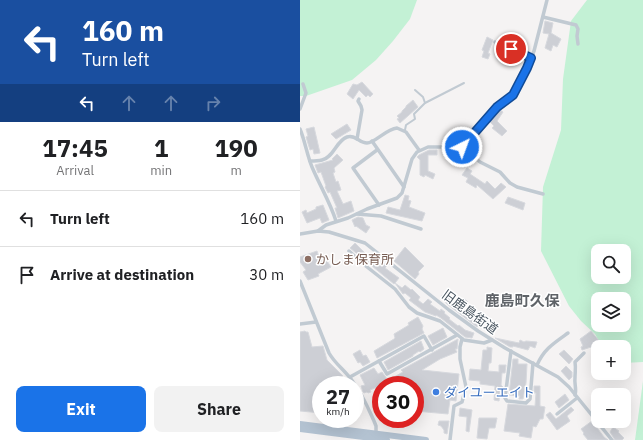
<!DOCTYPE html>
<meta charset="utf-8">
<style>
:root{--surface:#fff;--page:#f2f2f2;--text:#202124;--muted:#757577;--line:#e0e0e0;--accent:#1a73e8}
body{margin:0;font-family:"IBM Plex Sans","Noto Sans JP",sans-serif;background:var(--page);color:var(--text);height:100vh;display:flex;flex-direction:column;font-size:15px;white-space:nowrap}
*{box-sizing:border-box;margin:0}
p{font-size:13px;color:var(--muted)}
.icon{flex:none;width:22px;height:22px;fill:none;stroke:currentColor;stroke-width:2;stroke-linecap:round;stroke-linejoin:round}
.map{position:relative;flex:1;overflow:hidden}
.sheet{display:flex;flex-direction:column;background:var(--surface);width:300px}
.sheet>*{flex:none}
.top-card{background:#1a4fa0;color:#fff;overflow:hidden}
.controls{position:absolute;left:291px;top:244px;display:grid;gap:8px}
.controls a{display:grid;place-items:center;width:40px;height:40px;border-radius:8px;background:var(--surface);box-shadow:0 4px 16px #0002;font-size:20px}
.speed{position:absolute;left:12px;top:376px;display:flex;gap:8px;font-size:20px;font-weight:700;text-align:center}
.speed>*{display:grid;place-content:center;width:52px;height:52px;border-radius:50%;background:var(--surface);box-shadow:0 4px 16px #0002;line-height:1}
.speed small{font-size:10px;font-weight:400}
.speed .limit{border:6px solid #d22;background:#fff;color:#111}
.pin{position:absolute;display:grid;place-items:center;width:34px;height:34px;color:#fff;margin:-17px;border:2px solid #fff;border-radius:50%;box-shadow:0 1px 4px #0007}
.me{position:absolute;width:44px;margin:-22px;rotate:42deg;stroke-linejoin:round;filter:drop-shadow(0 0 3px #0008)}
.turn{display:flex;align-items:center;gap:14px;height:84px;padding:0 16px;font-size:18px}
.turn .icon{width:52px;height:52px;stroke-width:2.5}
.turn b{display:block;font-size:28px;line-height:34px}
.lanes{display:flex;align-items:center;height:38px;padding:0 16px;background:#0003;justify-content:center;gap:20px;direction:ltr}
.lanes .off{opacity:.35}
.eta{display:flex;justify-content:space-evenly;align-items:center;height:68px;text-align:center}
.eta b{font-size:24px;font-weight:800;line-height:28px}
.action{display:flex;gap:8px;margin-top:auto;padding:8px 16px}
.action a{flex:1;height:46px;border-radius:8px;background:var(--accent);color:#fff;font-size:16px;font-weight:800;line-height:46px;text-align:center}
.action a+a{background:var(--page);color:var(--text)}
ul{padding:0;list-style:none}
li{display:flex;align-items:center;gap:12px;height:56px;padding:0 16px;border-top:1px solid var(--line)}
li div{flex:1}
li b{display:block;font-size:15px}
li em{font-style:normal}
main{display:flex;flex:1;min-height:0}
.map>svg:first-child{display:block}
.green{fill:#c3f1d5;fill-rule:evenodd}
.building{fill:#cdcfd5;stroke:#d7d9de}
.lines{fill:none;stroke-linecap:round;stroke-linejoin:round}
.lane{stroke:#c1cad2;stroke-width:2}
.street{stroke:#c1cad2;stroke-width:3.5}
.primary{stroke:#b3c2d1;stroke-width:6}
.route-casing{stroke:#114b97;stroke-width:10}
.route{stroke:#1a73e8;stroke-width:7}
.education-dot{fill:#8d6e63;stroke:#fff;stroke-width:1.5}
.shop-dot{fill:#3f7fe0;stroke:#fff;stroke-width:1.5}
.labels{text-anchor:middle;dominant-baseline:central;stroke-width:3;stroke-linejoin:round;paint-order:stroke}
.education-label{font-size:13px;fill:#785e54;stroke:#fff;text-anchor:start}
.street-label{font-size:13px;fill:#4a5661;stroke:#fff}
.shop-label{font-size:13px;fill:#366cbe;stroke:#fff;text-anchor:start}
.quarter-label{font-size:15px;font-weight:bold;fill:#5f6368;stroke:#fff}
</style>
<main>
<section class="sheet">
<div class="top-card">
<div class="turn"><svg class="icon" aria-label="left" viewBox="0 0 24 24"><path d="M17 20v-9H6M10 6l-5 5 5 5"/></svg><div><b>160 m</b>Turn left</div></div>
<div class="lanes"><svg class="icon" aria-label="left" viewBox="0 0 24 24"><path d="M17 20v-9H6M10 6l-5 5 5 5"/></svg><svg class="icon off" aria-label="ahead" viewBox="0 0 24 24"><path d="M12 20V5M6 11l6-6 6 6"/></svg><svg class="icon off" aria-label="ahead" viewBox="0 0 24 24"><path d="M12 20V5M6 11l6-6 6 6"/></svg><svg class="icon off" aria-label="right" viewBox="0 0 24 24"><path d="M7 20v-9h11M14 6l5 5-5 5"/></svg></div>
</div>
<div class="eta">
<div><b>17:45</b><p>Arrival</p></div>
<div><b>1</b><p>min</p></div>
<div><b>190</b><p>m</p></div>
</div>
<ul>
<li><svg class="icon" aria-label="left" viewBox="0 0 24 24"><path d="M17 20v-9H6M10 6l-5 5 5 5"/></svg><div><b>Turn left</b></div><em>160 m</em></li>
<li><svg class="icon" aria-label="arrive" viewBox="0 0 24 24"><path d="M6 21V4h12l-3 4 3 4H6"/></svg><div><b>Arrive at destination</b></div><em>30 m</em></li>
</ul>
<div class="action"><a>Exit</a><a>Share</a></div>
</section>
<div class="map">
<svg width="343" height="440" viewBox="0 0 343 440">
<rect width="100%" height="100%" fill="#f5f3f3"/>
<!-- green -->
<g class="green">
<path d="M0,0h117l-7,19 -17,22 -17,19 -24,20 -46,16h-6z"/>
<path d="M287,0h56v362l-19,1v-16h-22l-7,-13 -14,-13 -12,-15 -28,-55 2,-64 18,-57 2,-51 8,-58zM298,251h26v26h-26zM298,299h26v26h-26z"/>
<path d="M343,381v59h-8z"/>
</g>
<!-- building -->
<g class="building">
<path d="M245,21l8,2 -2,10 10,6 -4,8 -4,-2 -2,6 -6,-3 4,-14 -6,-1z"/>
<path d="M187,37l6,3 -5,13 2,1 -2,5 -6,-2 2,-6 -2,-1z"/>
<path d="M62,82l11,12 -3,3 -2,-2 -2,2 -7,-7 -6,9 -6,-5 6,-10 4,1z"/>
<path d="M113,100l5,7 -18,16 -3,-4 2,-1 -2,-2 5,-4v-1l4,-4v-1z"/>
<path d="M199,109l4,3 -6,9 10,10 -5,5 -10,-8 2,-2 -5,-5z"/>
<path d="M47,124l4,6 -15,9 -5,-5z"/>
<path d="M14,127l6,26 -6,1 -1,-5 -3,1 -4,-13 2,-1 -2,-7z"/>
<path d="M129,150h8v5h-9v16l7,3 -2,5 -8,-4 -1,2 -4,-2v-15l-3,-3 2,-2z"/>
<path d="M158,150l1,6 -14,2v-7z"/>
<path d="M37,154l6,6 -9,8 1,4 -2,1 3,9 2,-1 3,9 -4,1 6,13 8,-3 3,10 -16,7 -3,-10h2l-7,-16 -2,1 -3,-6 1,-1 -5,-14 -3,1 -3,-8 18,-5 -1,-1z"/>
<path d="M167,168l5,3 -2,3 15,10 2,-3 8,8 6,-6 5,4 -13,12 -16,-14 -1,3 -10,-6 2,-4 -6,-3z"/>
<path d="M105,195l4,1 -1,4 3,1 -2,6 16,6 -3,8 -36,-8 2,-6 12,3z"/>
<path d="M208,197l17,6 -2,7 -18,-7z"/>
<path d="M23,205l6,15 -7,3 -2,-5 -13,5 -5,-11 4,-2 1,3 9,-4v-2z"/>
<path d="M58,217l5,1 3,7 4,2 -4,6 -10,-7 -1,1 -3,-7z"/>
<path d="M55,243l13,13 3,-2 2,3 -1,1 6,9 4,-5 5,4 -2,2 14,10 -4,5 7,5 3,-3 6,5 1,-1 8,8 -2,3 5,4 5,-5 4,3 -2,2 10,7 1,-2 4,3 -1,1 6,5 -1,1 9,7 1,-1 6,5 9,3 -2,5 -7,-1 -24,-19 -5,-3v1l-11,-4 -16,-12 2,-2 -6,-5 -2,1 -8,-11 -1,1 -44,-36z"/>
<path d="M105,247l19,19 -6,6 1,2 -4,5 -21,-18z"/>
<path d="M17,251l3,10 5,-3 6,9 -13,7 1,2 -11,4 -5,-8 3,-2 -6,-8v-5z"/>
<path d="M147,292l9,13 8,-7 4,4 -7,5 7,7 3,-2 3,3 -3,3 7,8 -1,1 -30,-23 -6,-8z"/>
<path d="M118,317l5,9 -1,3 2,4 -47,25 -3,-7 20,-12 1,-1 -1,-4 15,-9 -1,-2z"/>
<path d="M143,328l4,9 -14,8 -5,-9z"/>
<path d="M5,331l1,1h2l4,15 11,-1 4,14 16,16 -9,9h-13v28l-21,-2v-79z"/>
<path d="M291,331l9,11 -3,2 1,1 -6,4 -1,-2 -9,3 -1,-3 2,-1 -3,-7z"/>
<path d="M195,338l24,5 1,-3 4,2 2,-1 11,1 -2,6 -5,-2 -2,4 -15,-4v1h-3z"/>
<path d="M158,339l-1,10h-2l2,3 -17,7 -18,11 37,4 -3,27 -6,-1 -2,14 -33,-3v-26h-34v3l-3,1 -1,-2 -7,3 1,2 -3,1 -1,-1 -3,1 -1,-1 -2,-6 4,-1 -5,-10 14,-7 4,6 4,-2 5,7 7,-2 9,-5 -2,-2z"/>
<path d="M121,341l3,8 -4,3 -1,-1 -6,4v1l-25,14 -4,-8z"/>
<path d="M187,347l5,1 -1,15h-2l-1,8 11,1v-7h7l-1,8h-3l-1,12 2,2v4h-3l-1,10 -5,-1 1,-14 -15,-2v-3l-11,-1 1,-11 11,1 2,-20h4z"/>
<path d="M60,350l3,6 3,-1 4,7 -7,4 -3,-4 -2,1 -5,-9z"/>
<path d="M264,350l9,9 -4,5 -10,-10z"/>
<path d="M213,359h5v5h9l-1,19 -3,16h-4l1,-3 -11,-1z"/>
<path d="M266,366l6,6v5l-3,3 -8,-9z"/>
<path d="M234,386h6v20l5,1 -2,12h-3l-4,8 -3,-1 -2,12 -12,-2 1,-3 -16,-2 4,-27 27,2 1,-13h-2z"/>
<path d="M265,394l4,6 -10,8 -4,-6z"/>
<path d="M271,407l3,3 -7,6 3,5 -13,9 -11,-15 4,-3 6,7z"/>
<path d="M160,408l12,2 -3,22 -3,-1 1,-14 -8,-1z"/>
<path d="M179,418h18l-2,10h-6l-2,11 -10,-1z"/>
<path d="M139,421h10l-2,13 -3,-1v-3l-3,-4 -3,-1z"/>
<path d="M292,421l12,16 4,3h-20l-5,-6 1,-1 -3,-4z"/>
<path d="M313,427l6,4 -1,1 6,6 -2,2h-7l-5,-8z"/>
</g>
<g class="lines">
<!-- lane -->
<g class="lane">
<path d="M115,90l8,7 2,6"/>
<path d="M105,130l1,-5 9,-6 -1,-5 11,-11 39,-20"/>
</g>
<!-- street -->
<g class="street">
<path d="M243,17l33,8 2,4 -1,7 1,8"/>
<path d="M195,42l36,16"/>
<path d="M0,109l6,-16 -3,-9"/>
<path d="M0,129c5,12 7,26 12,38 8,19 18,35 24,54"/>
<path d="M57,139l5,-29 -1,-4 -3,-5 1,-2"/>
<path d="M72,141l32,46"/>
<path d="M162,147l35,-40 16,-12 14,-27 7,-17 13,-51"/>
<path d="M77,150l-24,18 26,37"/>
<path d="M10,161c4,0 8,0 12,-1 12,-3 14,-19 25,-23 8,-3 12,6 20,6 8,0 19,-14 30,-15l9,4 13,18"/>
<path d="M57,214l24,2 40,13"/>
<path d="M18,231l8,-6 22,-7 19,-9 30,-11 5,-5 10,-34 5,-7 11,-5h34l18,15 20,10 10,11 7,4 26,7"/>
<path d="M0,234l18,-3 11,1 36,11 84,67 29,21 27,17 53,29 11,10 43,53"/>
<path d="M49,251l13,12 33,26 14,18 8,6 23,8 24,19 20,3 8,-3"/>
<path d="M0,281l29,72c6,11 17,18 24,29 9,11 15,26 21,39l2,5v8"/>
<path d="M0,324l16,-2"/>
<path d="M211,351l-6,47 2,3 19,2 4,-4 3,-36"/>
<path d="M79,361l8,13 70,-39"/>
<path d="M237,365c7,-16 17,-22 31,-32"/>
<path d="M50,377l74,-41 8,14"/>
<path d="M275,395c2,-6 -1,-11 0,-17 0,-6 1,-10 0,-16l9,-9"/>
<path d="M257,414l20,-16"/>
<path d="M150,440l4,-34 8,-4 4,-15 -6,-28v-12l2,-8"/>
</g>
<!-- primary -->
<g class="primary">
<path d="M0,424l126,16"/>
<path d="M0,429l87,11"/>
</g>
</g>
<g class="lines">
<!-- route casing -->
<g class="route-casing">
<path id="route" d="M162,147l35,-40 16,-12 14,-27 4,-10 -20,-9"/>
</g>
<!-- route -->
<use href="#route" class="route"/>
</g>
<!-- markers -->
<circle class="education-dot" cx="8" cy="259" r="4"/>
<circle class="shop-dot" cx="136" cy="392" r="4"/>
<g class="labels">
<!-- education labels -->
<g class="education-label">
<text x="16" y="259">かしま保育所</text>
</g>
<!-- street labels -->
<g class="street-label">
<text transform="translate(170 312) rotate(36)">旧鹿島街道</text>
</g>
<!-- shop labels -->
<g class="shop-label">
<text x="144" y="392">ダイユーエイト</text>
</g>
<!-- quarter labels -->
<g class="quarter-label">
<text x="222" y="300">鹿島町久保</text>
</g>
</g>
</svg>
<div class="controls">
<a><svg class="icon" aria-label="search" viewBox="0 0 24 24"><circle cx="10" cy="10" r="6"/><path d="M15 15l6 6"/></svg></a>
<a><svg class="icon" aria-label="layers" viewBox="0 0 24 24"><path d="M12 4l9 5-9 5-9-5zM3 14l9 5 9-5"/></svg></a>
<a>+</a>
<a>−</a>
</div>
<div class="speed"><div>27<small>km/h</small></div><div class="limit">30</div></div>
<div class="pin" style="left:211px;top:49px;background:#d93025"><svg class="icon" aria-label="arrive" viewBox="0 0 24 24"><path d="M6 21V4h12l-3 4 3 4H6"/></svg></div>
<svg class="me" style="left:162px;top:147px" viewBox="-20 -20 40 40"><circle r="17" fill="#1a73e8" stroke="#fff" stroke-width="3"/><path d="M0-11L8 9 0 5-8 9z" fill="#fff"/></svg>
</div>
</main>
